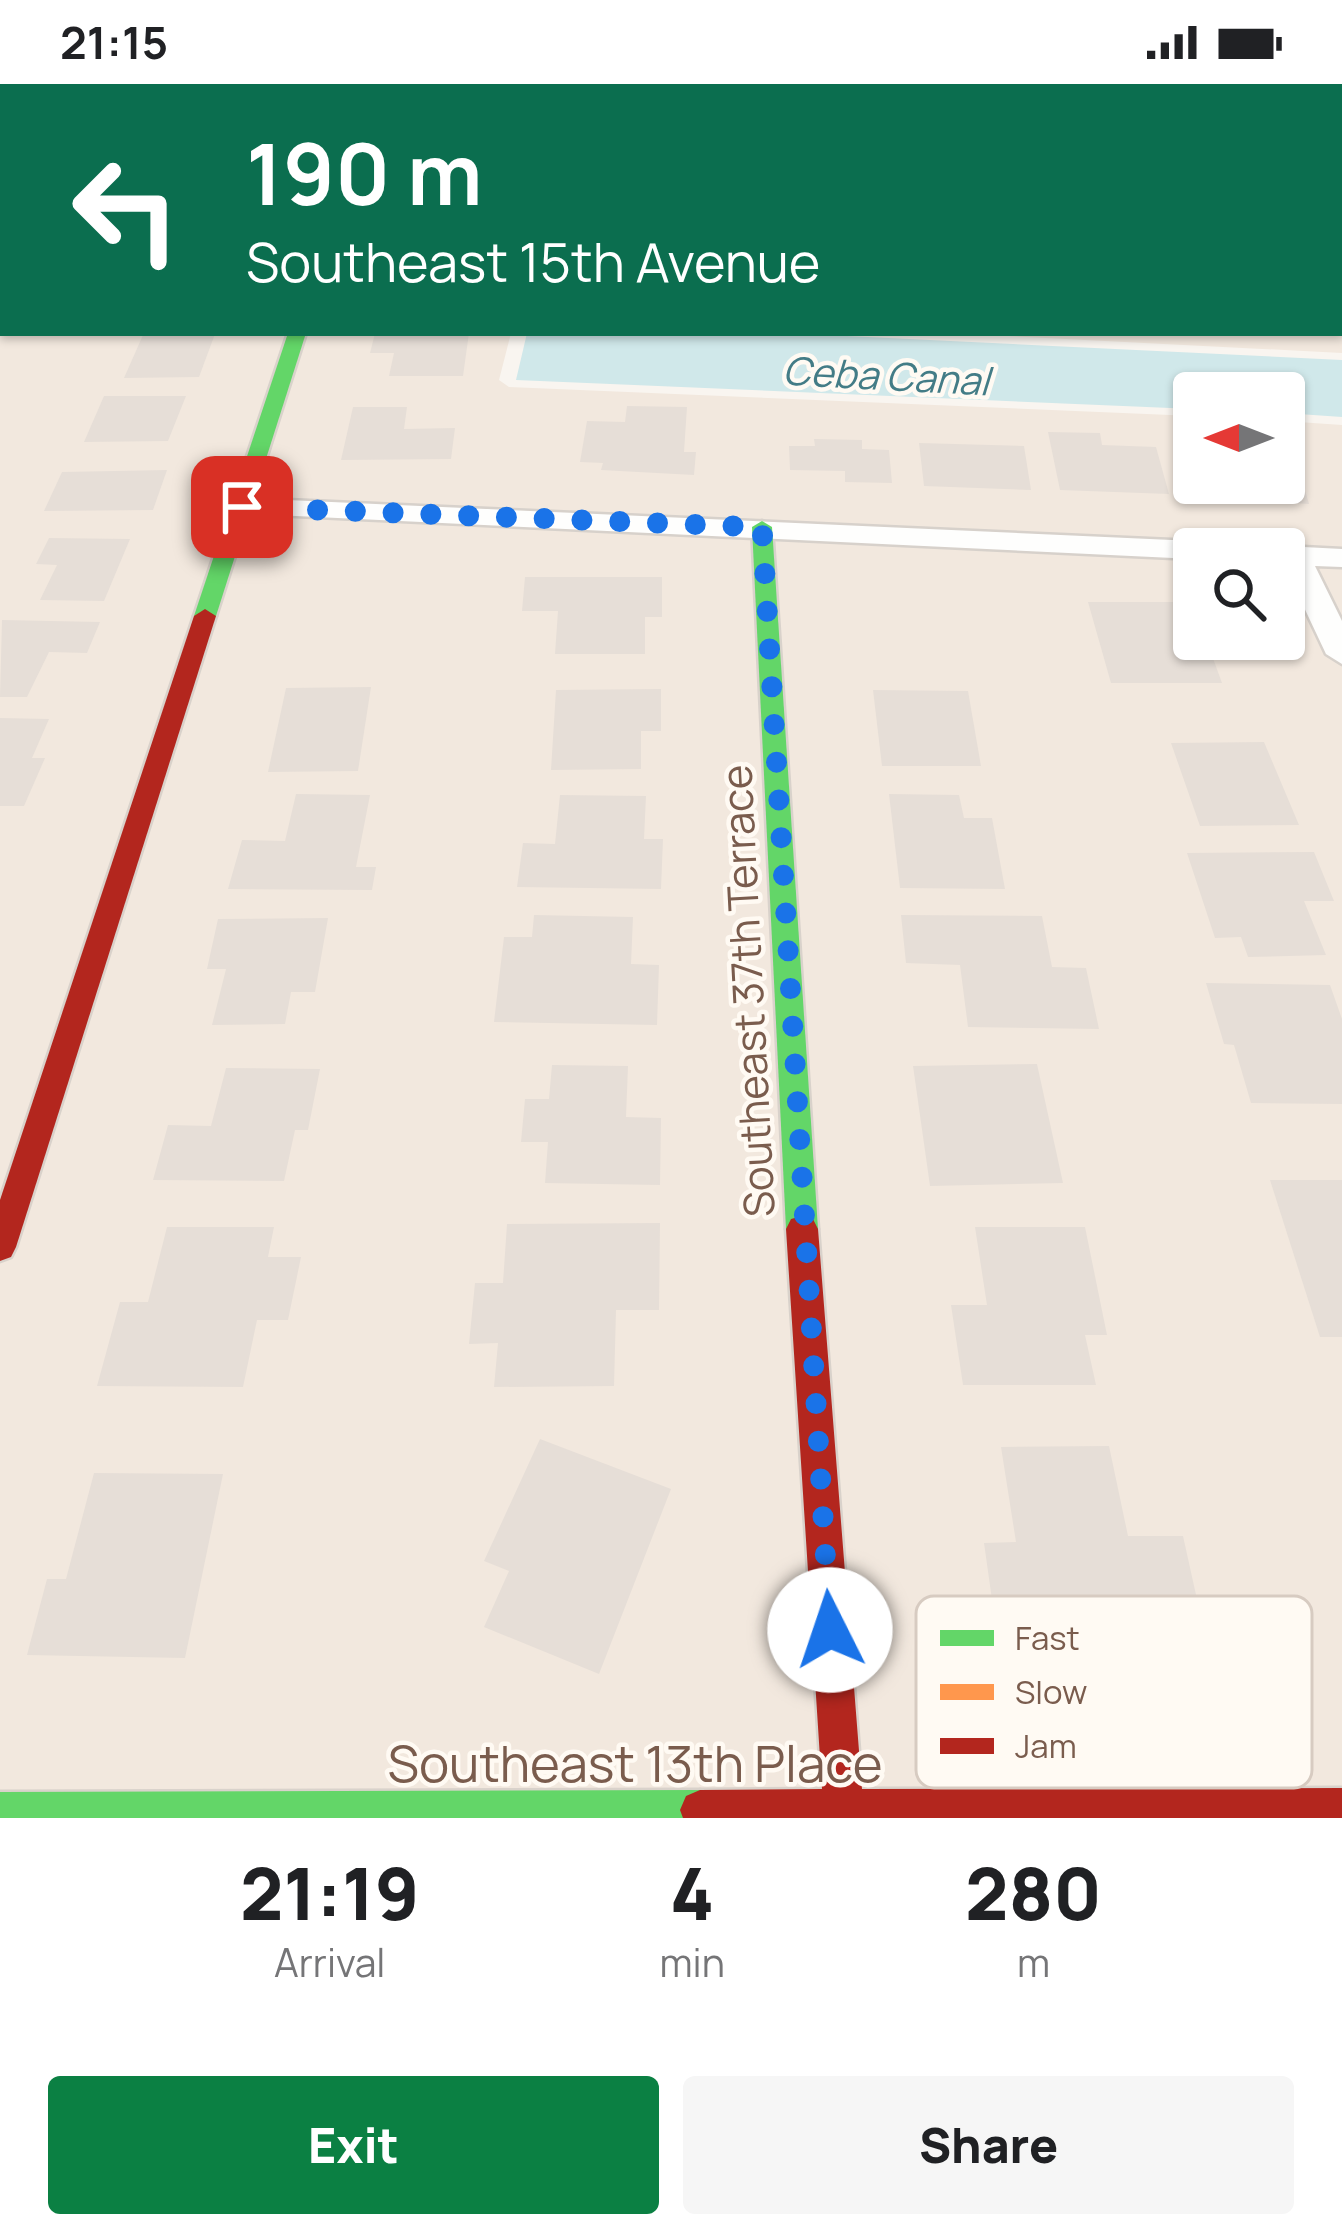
<!DOCTYPE html>
<style>
:root{--surface:#fff;--page:#f6f6f6;--text:#202124;--muted:#757577;--accent:#0b8043}
body{margin:0;font-family:Manrope,sans-serif;background:var(--page);color:var(--text);height:100vh;display:flex;flex-direction:column;font-size:45px;white-space:nowrap}
*{box-sizing:border-box;margin:0}
p{font-size:39px;color:var(--muted)}
.icon{flex:none;width:66px;height:66px;fill:none;stroke:currentColor;stroke-width:2;stroke-linecap:round;stroke-linejoin:round}
.map{position:relative;height:1734px;overflow:hidden}
.panel{display:flex;flex-direction:column;background:var(--surface);flex:1}
.panel>*{flex:none}
.hud{position:absolute;left:0px;top:0px;width:1344px;height:252px;box-shadow:0 3px 9px #0004;background:#0b6e4f;color:#fff;overflow:hidden}
.needle{width:78px;rotate:270deg}
.buttons{position:absolute;left:1173px;top:288px;display:grid;gap:24px}
.buttons a{display:grid;place-items:center;width:132px;height:132px;border-radius:12px;background:var(--surface);box-shadow:0 3px 9px #0004;font-size:60px}
.pin{position:absolute;display:grid;place-items:center;width:102px;height:102px;color:#fff;margin:-51px;border-radius:24px;box-shadow:0 6px 18px #0006}
.me{position:absolute;width:132px;margin:-66px;rotate:356deg;stroke-linejoin:round;filter:drop-shadow(0 0 9px #0008)}
.turn{display:flex;align-items:center;gap:42px;height:252px;padding:0 48px;font-size:54px}
.turn .icon{width:156px;height:156px;stroke-width:2.5}
.turn b{display:block;font-size:84px;line-height:102px}
.eta{display:flex;justify-content:space-evenly;align-items:center;height:204px;text-align:center}
.eta b{font-size:72px;font-weight:800;line-height:84px}
.primary-button{display:flex;gap:24px;margin-top:auto;padding:24px 48px}
.primary-button a{flex:1;height:138px;border-radius:12px;background:var(--accent);color:#fff;font-size:48px;font-weight:800;line-height:138px;text-align:center}
.primary-button a+a{background:var(--page);color:var(--text)}
.status{display:flex;justify-content:space-between;align-items:center;height:84px;padding:0 60px;background:var(--surface);direction:ltr}
.status svg{height:33px;fill:currentColor}
.map>svg:first-child{display:block}
.residential{fill:#f2e8de;fill-rule:evenodd}
.commercial{fill:#f6e8e1}
.water{fill:#d0e8ea}
.building{fill:#e6ded7}
.lines{fill:none;stroke-linecap:round;stroke-linejoin:round}
.lane-casing{stroke:#d7d1cb;stroke-width:5}
.street-casing{stroke:#d7d1cb;stroke-width:5}
.fast-casing{stroke:#d9d2cb;stroke-width:5}
.slow-casing{stroke:#d9d2cb;stroke-width:5}
.jam-casing{stroke:#d9d2cb;stroke-width:5}
.lane{fill:#fefefd;fill-rule:evenodd}
.street{fill:#fefefd;fill-rule:evenodd}
.fast{fill:#63d668;fill-rule:evenodd}
.slow{fill:#ff974d;fill-rule:evenodd}
.jam{fill:#b3261e;fill-rule:evenodd}
.route{stroke:#1a73e8;stroke-width:21;stroke-dasharray:0 37.8}
.labels{text-anchor:middle;dominant-baseline:central;stroke-width:9;stroke-linejoin:round;paint-order:stroke}
.far-water-label{font-size:39px;font-style:italic;fill:#437c86;stroke:#fffaf3}
.street-label{font-size:42px;fill:#7a5c4d;stroke:#fffaf3}
.near-street-label{font-size:51px;fill:#7a5c4d;stroke:#fffaf3}
.key{fill:#fffaf3;stroke:#d7cbc1;stroke-width:3}
.key-label{font-size:33px;fill:#7a5c4d}
</style>
<div class="status"><b>21:15</b><svg viewBox="0 0 49 12"><path d="M0 12V9h3v3zM5 12V6h3v6zM10 12V3h3v9zM15 12V0h3v12zM26 1h20v11H26zM47 4h2v5h-2z"/></svg></div>
<div class="map">
<svg width="1342" height="1734" viewBox="0 0 1342 1734">
<rect width="100%" height="100%" fill="#f9f5f0"/>
<!-- residential -->
<g class="residential">
<path d="M1342,80v189l-394,-20h393z"/>
<path d="M0,114l3,135h508l-12,47 10,7 685,29v67h90v-62l58,4v1393h-1342zM1194,465h90v90h-90z"/>
</g>
<!-- commercial -->
<path class="commercial" d="M0,0h895l87,3h-979v111z"/>
<!-- water -->
<path class="water" d="M527,249h258l557,27v57l-58,-4v-20h-90v16l-678,-29z"/>
<!-- building -->
<g class="building">
<path d="M375,249h94l-6,43h-74l5,-23h-24z"/>
<path d="M215,250l-16,43 -75,1 19,-43z"/>
<path d="M104,312h82l-18,45 -84,1z"/>
<path d="M627,322l60,1 -3,45h12l-2,23 -93,-5 2,-7 -23,-1 7,-41 38,1z"/>
<path d="M353,323h54l-3,22 51,-1 -4,31 -110,1z"/>
<path d="M1048,348l52,1 2,12 54,2 13,47 -109,-4z"/>
<path d="M814,355l48,1v9l27,1 3,33 -47,-1v-11l-55,-1 -1,-24h26z"/>
<path d="M919,359l105,3 7,44 -107,-4z"/>
<path d="M1183,359h11v40h90v-11l16,1 9,31 -115,-7z"/>
<path d="M167,386l-14,40 -109,1 18,-39z"/>
<path d="M49,454l81,1 -26,62 -64,-1 17,-35 -21,-1z"/>
<path d="M525,493h137v40h-17v37h-90l3,-43h-36z"/>
<path d="M1088,518h106v37h12l16,44h-111z"/>
<path d="M2,536l98,2 -13,31 -38,-1 -22,45h-27z"/>
<path d="M371,603l-13,84 -90,1 18,-84z"/>
<path d="M661,605v42h-20v38l-90,1 5,-80z"/>
<path d="M873,606l95,1 13,75h-99z"/>
<path d="M0,634l49,1 -17,39h13l-21,48h-24z"/>
<path d="M1264,658l35,83 -99,1 -29,-83z"/>
<path d="M296,710l74,1 -14,72h20l-4,23 -144,-1 14,-49 43,1z"/>
<path d="M889,710l70,1 5,23h28l13,71 -105,-1z"/>
<path d="M560,711l86,1 -2,43h19l-2,50 -144,-2 6,-44 32,1z"/>
<path d="M1314,768l20,49h-30l22,54 -78,2 -7,-20 -26,1 -28,-85z"/>
<path d="M534,831l99,2 -2,47 28,1 -2,60 -163,-3 10,-85h28z"/>
<path d="M901,831l141,1 10,51 34,1 13,61 -131,-2 -8,-62 -54,-2z"/>
<path d="M328,834l-13,74h-24l-6,32 -73,1 14,-56h-19l11,-50z"/>
<path d="M1206,899l124,2 12,34v85l-91,-1 -17,-58 -10,-1z"/>
<path d="M1037,980l26,119 -133,3 -17,-120z"/>
<path d="M552,981l76,1 -2,51 35,1 -1,67 -115,-2 3,-41h-27l4,-43h24z"/>
<path d="M226,984l94,1 -12,61h-13l-11,51 -131,-1 15,-55 43,1z"/>
<path d="M1270,1096h72v157h-22z"/>
<path d="M660,1139l-1,87h-43l-2,76 -120,1 4,-44 -29,1 6,-61h28l4,-59z"/>
<path d="M167,1143h107l-6,30h33l-13,63h-31l-14,67 -146,-1 23,-84h28z"/>
<path d="M975,1143h110l22,108h-22l11,50h-133l-12,-80h36z"/>
<path d="M540,1355l131,50 -72,185 -115,-47 25,-56 -25,-10z"/>
<path d="M1109,1362l19,90h55l21,95 -207,4 -13,-92 32,-1 -15,-95z"/>
<path d="M94,1389l129,1 -38,184 -158,-3 20,-76h19z"/>
</g>
<g class="lines">
<!-- lane casing -->
<g class="lane-casing">
<g id="lane">
<path d="M419,0h10l-1,3h-10z"/>
<path d="M561,0h10l-1,3h-10z"/>
<rect x="763" y="0" width="10" height="3"/>
<path d="M913,0h10l1,3h-10z"/>
<rect x="989" y="0" width="10" height="3"/>
<rect x="0" y="22" width="3" height="6"/>
</g>
</g>
<!-- street casing -->
<g class="street-casing">
<g id="street">
<path d="M21,0h20l-22,3z"/>
<path d="M3,32v15l-3,1v-15z"/>
<rect x="1341" y="82" width="1" height="12"/>
<rect x="0" y="122" width="3" height="14"/>
<rect x="1341" y="169" width="1" height="14"/>
<path d="M243,414l951,43 14,8h-14v10l-961,-46 -5,-6z"/>
<path d="M1284,462l58,3v18l-27,-1 27,55v43l-16,-10 -42,-89v-16h-11z"/>
</g>
</g>
<!-- fast casing -->
<g class="fast-casing">
<g id="fast">
<rect x="1341" y="8" width="1" height="8"/>
<path d="M288,249h18l-90,283 -11,7 -8,-2 -3,-5z"/>
<path d="M762,437l10,6 46,702 -5,10 -11,3 -11,-3 -5,-10 -34,-702z"/>
<path d="M700,1706l14,6 6,14 -3,8h-717v-26z"/>
</g>
</g>
<!-- slow casing -->
<g class="slow-casing">
<path id="slow" d="M1033,0h96l3,3h-96z"/>
</g>
<!-- jam casing -->
<g class="jam-casing">
<g id="jam">
<path d="M205,525l11,7 -200,631 -5,10 -11,4v-61l194,-584z"/>
<path d="M802,1132l11,3 5,10 44,560 480,-1v30h-659l-3,-8 6,-14 14,-6 122,-1 -36,-560 5,-10z"/>
</g>
</g>
<!-- lane -->
<use href="#lane" class="lane"/>
<!-- street -->
<use href="#street" class="street"/>
<!-- fast -->
<use href="#fast" class="fast"/>
<!-- slow -->
<use href="#slow" class="slow"/>
<!-- jam -->
<use href="#jam" class="jam"/>
</g>
<g class="lines">
<!-- route -->
<path class="route" d="M242,423l520,20 68,1103"/>
</g>
<g class="labels">
<!-- far-water labels -->
<g class="far-water-label">
<text transform="translate(886 291) rotate(3)">Ceba Canal</text>
</g>
<!-- street labels -->
<g class="street-label">
<text transform="translate(747 907) rotate(-93)">Southeast 37th Terrace</text>
</g>
<!-- near-street labels -->
<g class="near-street-label">
<text x="635" y="1678">Southeast 13th Place</text>
</g>
</g>
<!-- legend -->
<rect x="916" y="1512" width="396" height="192" rx="18" class="key"/>
<rect x="940" y="1546" width="54" height="16" fill="#63d668"/>
<rect x="940" y="1600" width="54" height="16" fill="#ff974d"/>
<rect x="940" y="1654" width="54" height="16" fill="#b3261e"/>
<g class="key-label">
<text x="1015" y="1566">Fast</text>
<text x="1015" y="1620">Slow</text>
<text x="1015" y="1674">Jam</text>
</g>
</svg>
<div class="buttons">
<a><svg class="needle" viewBox="-14 -14 28 28"><path d="M0-13l5 13h-10z" fill="#e53935"/><path d="M0 13l5-13h-10z" fill="#757577"/></svg></a>
<a><svg class="icon" aria-label="search" viewBox="0 0 24 24"><circle cx="10" cy="10" r="6"/><path d="M15 15l6 6"/></svg></a>
</div>
<div class="pin" style="left:242px;top:423px;background:#d93025"><svg class="icon" aria-label="arrive" viewBox="0 0 24 24"><path d="M6 21V4h12l-3 4 3 4H6"/></svg></div>
<svg class="me" style="left:830px;top:1546px" viewBox="-20 -20 40 40"><circle r="19" fill="#fff"/><path d="M0-13L10 11 0 6-10 11z" fill="#1a73e8"/></svg>
<div class="hud">
<div class="turn"><svg class="icon" aria-label="left" viewBox="0 0 24 24"><path d="M17 20v-9H6M10 6l-5 5 5 5"/></svg><div><b>190 m</b>Southeast 15th Avenue</div></div>
</div>
</div>
<section class="panel">
<div class="eta">
<div><b>21:19</b><p>Arrival</p></div>
<div><b>4</b><p>min</p></div>
<div><b>280</b><p>m</p></div>
</div>
<div class="primary-button"><a>Exit</a><a>Share</a></div>
</section>
